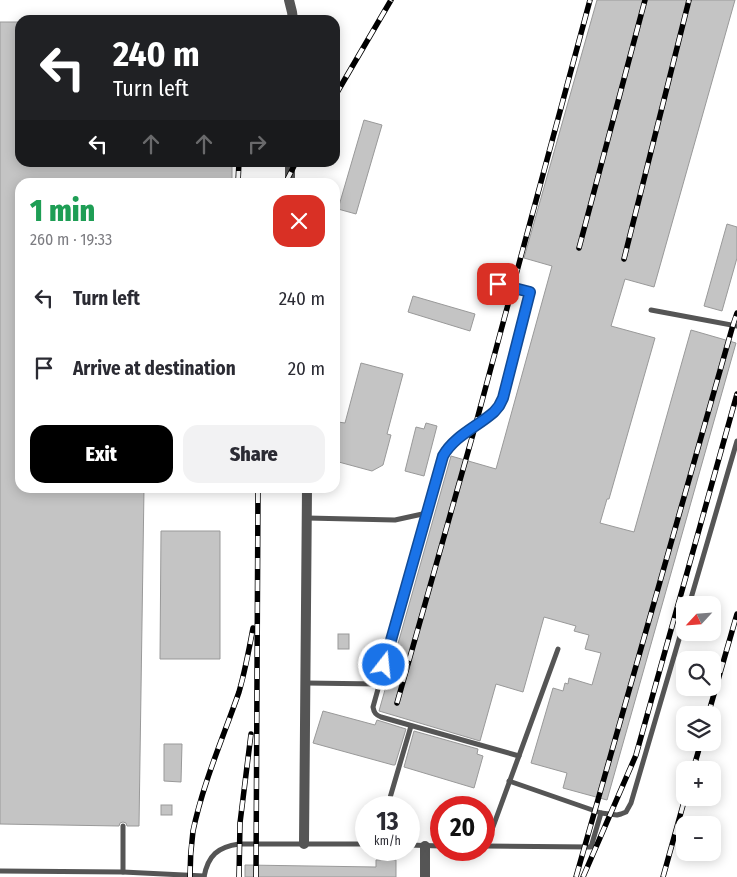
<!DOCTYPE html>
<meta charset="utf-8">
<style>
:root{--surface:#fff;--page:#f2f2f3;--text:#2b2b33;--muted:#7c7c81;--accent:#000}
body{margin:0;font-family:"Fira Sans Condensed",sans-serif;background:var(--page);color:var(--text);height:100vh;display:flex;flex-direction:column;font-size:19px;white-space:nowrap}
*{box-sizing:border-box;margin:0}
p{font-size:16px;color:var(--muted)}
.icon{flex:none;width:28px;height:28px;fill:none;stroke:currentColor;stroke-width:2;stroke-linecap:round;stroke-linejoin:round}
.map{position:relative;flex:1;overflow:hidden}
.panel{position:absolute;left:15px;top:178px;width:325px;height:315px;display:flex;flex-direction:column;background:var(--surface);border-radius:15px;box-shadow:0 2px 12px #0003}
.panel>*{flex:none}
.guide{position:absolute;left:15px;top:15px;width:325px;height:152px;border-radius:15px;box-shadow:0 2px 12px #0003;background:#202124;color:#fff;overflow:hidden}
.needle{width:32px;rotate:244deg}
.tools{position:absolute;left:676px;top:596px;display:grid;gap:10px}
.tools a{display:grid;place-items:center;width:45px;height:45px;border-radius:10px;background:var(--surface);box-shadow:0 2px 12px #0003;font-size:25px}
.speed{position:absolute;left:355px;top:796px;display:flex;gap:10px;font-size:25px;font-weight:700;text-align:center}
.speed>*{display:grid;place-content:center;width:65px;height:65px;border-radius:50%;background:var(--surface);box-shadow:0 2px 12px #0003;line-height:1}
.speed small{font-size:12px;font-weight:400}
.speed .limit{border:8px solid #d22;background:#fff;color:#111}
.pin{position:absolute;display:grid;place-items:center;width:42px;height:42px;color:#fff;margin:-21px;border-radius:10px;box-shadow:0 2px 8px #0006}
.me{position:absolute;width:55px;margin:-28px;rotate:16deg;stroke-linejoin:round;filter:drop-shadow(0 0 4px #0008)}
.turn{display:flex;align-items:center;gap:18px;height:105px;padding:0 15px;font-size:22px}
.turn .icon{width:65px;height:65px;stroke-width:2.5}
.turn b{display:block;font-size:35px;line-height:42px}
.lanes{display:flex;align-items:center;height:48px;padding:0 15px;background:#0003;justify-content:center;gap:25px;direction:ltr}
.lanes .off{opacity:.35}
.round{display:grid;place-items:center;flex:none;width:52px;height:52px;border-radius:15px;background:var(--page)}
.summary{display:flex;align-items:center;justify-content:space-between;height:85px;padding:0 15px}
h1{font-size:30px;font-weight:800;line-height:38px;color:#1e9e55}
.cta{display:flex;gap:10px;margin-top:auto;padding:10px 15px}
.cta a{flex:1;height:58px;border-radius:15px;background:var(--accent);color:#fff;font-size:20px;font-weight:800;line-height:58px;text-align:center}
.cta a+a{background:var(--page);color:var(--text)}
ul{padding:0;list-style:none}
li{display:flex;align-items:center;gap:15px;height:70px;padding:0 15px}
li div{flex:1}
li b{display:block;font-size:19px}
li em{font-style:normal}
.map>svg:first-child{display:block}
.building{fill:#c4c4c4;stroke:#999}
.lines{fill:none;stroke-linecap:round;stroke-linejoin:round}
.lane{stroke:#555;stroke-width:5}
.street{stroke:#555;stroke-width:10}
.rail-casing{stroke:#000;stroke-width:5.5}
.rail{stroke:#fff;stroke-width:4;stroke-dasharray:11;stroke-linecap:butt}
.route-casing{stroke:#114b97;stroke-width:12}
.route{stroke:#1a73e8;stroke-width:9}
</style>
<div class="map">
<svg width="737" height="877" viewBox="0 0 737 877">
<rect width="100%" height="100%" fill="#fff"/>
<!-- building -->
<g class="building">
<path d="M597,0h138l-81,287 -29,-8 -14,47 44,12 -46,161h-2l-7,24 34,9 57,-202 45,13 -129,457 -44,-12 4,-15 -36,-10 22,-75 10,3 2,-8 3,1 1,-6 23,7 9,-32 -16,-4 4,-14 -15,-4 2,-5 -32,-9 -21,75 -27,-8 -16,57 -101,-30 72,-255 45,13 56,-203 -28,-8z"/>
<path d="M0,22h20v140h212v20h-212v306h124l-5,338h-12l-1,-3 -3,-1 -3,1 -1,3 -119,-2z"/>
<path d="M364,120l18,5 -26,89 -18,-5z"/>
<path d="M727,224l10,3v31l-15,53 -18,-5z"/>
<path d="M413,296l62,18 -5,17 -62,-19z"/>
<path d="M361,363l42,11 -16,60 4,1 -8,30 -11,6 -37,-10v-30l3,-9 7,1z"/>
<path d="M426,423l11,3 -13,50 -19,-5 11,-44 8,2z"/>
<path d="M161,531h59v128h-60z"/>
<rect x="338" y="634" width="11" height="15"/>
<path d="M323,711l52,14 2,-5 29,9 -11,36h-2l-80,-22z"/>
<path d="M414,731l64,18 -1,5 6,2 -9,32 -70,-21z"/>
<path d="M164,744h18l-1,38 -17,-1z"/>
<rect x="161" y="805" width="11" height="10"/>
<path d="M376,860h20v17h-151v-12l131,2z"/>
</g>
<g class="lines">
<!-- lane -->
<g class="lane">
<path d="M498,284l32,8 -27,106 -4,8 -5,6c-17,15 -40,24 -51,44l-70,251c1,6 3,8 8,10l138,39"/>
<path d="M651,310l86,16"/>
<path d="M307,518l88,2 32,-7"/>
<path d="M689,605l48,-164"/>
<path d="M306,683l73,1"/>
<path d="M509,781l92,32 16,2 4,-1 5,-2 5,-9 54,-184"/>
<path d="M387,808l24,-82"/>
<path d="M123,826v46"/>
<path d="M409,845l32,1"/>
<path d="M485,846l106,1 10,-34"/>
<path d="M486,846l72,-197"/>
<path d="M0,871l123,1 81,4"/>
<path d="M204,877c4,-22 14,-30 35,-33h127"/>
</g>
<!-- street -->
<g class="street">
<path d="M289,0l3,12 1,8"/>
<path d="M290,162v20"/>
<path d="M304,844l3,-356"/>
<path d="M425,877v-31"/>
</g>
<!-- rail casing -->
<g class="rail-casing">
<g id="rail">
<path d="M335,96l56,-96"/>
<path d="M238,182l1,-20"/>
<path d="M286,182l10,-20"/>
<path d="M579,248l66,-248"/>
<path d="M624,259l65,-259"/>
<path d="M397,703l78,-276 115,-427"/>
<path d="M708,715l29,-101"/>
<path d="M693,770l8,-28"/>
<path d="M190,877c0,-15 1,-31 3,-46 10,-48 30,-93 46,-139 6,-21 10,-42 14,-64"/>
<path d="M239,877l1,-54 11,-89"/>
<path d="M256,877l2,-389"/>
<path d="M576,877l157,-552 4,-12"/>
<path d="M583,877l53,-122 101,-361"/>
<path d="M663,877l22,-79"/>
</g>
</g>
<!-- rail -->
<use href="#rail" class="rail"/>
</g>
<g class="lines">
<!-- route casing -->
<g class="route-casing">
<path id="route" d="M384,665l59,-209c11,-20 34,-29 51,-44l5,-6 4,-8 27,-106 -32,-8"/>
</g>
<!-- route -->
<use href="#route" class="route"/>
</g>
</svg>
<div class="tools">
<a><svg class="needle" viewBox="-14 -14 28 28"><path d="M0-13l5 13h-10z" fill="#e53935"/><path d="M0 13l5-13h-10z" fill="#7c7c81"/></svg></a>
<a><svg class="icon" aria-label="search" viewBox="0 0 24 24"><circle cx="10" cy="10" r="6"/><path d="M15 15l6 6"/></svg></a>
<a><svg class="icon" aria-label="layers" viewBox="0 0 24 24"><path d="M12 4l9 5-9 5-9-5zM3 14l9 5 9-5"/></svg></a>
<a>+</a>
<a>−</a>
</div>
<div class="speed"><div>13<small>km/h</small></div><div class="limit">20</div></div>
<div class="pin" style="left:498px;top:284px;background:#d93025"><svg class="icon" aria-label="arrive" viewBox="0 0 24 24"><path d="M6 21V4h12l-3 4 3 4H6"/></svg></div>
<svg class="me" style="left:384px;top:665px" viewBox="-20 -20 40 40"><circle r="17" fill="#1a73e8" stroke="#fff" stroke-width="3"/><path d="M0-11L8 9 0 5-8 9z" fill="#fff"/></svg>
<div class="guide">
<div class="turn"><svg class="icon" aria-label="left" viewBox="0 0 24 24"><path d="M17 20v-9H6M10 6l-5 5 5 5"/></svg><div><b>240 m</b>Turn left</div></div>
<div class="lanes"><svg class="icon" aria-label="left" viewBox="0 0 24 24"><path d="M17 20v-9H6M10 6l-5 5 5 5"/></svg><svg class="icon off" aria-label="ahead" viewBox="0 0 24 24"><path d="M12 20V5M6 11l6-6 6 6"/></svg><svg class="icon off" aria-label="ahead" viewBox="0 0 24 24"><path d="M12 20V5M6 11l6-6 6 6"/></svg><svg class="icon off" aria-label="right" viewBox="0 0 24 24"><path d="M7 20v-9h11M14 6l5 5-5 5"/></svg></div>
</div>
<section class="panel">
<div class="summary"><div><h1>1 min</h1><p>260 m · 19:33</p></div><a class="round" style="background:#d93025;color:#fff"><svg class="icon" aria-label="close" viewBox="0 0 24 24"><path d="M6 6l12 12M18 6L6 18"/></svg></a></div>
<ul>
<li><svg class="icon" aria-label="left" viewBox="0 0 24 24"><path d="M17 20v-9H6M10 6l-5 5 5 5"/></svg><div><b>Turn left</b></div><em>240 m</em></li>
<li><svg class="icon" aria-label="arrive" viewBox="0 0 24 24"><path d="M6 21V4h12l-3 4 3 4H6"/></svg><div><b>Arrive at destination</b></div><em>20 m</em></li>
</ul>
<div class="cta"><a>Exit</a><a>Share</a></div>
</section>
</div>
